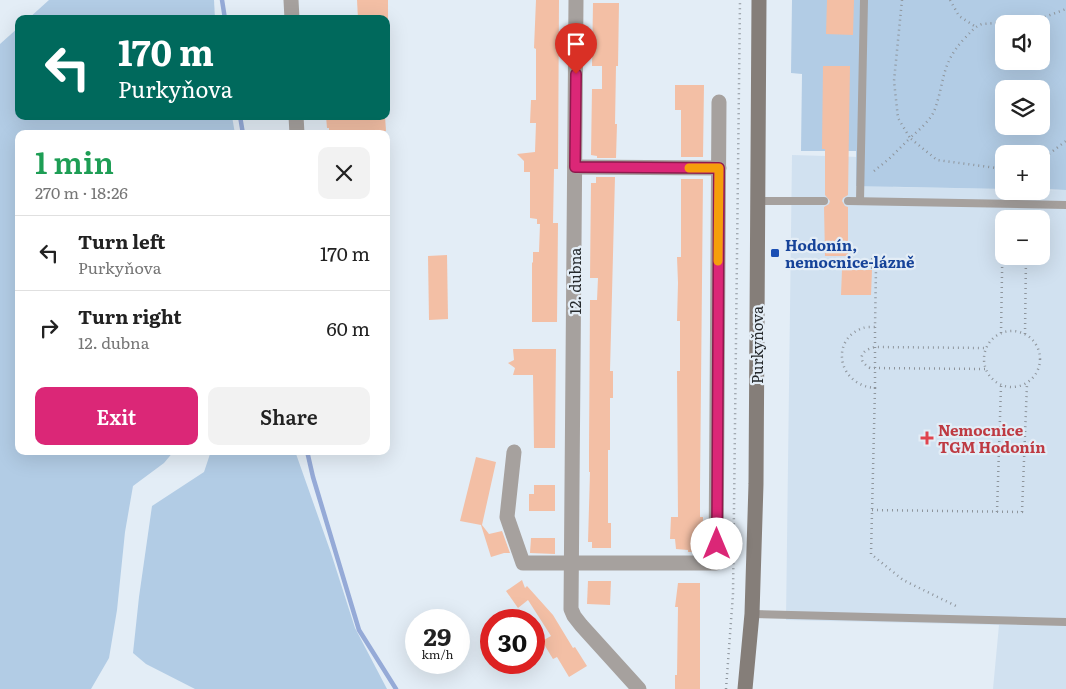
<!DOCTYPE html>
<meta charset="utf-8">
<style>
:root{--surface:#fff;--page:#f2f2f2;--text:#222;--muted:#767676;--line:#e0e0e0;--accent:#db2777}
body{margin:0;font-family:Literata,serif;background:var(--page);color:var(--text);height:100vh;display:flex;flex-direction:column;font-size:19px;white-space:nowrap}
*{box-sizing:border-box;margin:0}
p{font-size:16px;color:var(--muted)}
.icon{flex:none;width:28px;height:28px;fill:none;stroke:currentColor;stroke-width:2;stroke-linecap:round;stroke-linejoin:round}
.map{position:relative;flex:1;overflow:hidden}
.side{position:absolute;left:15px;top:130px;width:375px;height:325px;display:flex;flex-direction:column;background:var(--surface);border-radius:10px;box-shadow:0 5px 20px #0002}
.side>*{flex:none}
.top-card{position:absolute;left:15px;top:15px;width:375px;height:105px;border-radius:10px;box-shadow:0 5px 20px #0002;background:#00695c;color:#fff;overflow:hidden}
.controls{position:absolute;left:995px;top:15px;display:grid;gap:10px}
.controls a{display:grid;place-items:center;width:55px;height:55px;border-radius:10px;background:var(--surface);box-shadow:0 5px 20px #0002;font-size:25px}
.speed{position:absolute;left:405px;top:609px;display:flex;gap:10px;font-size:25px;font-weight:700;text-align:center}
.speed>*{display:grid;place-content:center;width:65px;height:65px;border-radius:50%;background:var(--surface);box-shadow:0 5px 20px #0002;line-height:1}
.speed small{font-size:12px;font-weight:400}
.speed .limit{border:8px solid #d22;background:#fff;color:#111}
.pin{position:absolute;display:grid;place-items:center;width:42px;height:42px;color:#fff;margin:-51px -21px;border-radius:50% 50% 50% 0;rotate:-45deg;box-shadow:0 0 5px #0007}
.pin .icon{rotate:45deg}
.me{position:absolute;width:55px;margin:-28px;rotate:0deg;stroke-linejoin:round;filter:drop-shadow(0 0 4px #0008)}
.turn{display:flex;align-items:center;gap:18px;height:105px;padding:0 20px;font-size:22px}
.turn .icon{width:65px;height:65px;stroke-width:2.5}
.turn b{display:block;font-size:35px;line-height:42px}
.round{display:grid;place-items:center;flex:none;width:52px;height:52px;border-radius:10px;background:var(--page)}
.head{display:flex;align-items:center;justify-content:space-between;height:85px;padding:0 20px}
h1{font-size:30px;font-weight:600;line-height:38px;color:#1e9e55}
.cta{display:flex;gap:10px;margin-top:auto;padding:10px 20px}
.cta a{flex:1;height:58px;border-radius:10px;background:var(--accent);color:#fff;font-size:20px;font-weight:600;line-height:58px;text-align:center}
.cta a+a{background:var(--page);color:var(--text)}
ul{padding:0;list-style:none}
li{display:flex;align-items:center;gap:15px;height:75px;padding:0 20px;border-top:1px solid var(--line)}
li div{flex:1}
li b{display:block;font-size:19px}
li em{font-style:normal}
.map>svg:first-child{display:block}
.built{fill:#d1e1f0;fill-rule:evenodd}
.green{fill:#b2cce5;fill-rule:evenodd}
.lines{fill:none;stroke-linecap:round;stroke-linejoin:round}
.stream{stroke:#95aad7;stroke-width:4.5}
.building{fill:#f3bfa5}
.path{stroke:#8e959c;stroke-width:2.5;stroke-dasharray:1 4;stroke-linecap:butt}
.lane{stroke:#a6a19e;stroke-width:8}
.street{stroke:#a6a19e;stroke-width:15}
.secondary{stroke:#857e79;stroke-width:15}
.route-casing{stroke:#8e194d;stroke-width:12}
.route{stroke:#db2777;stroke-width:9}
.slow{stroke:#f59e0b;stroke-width:9}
.transit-dot{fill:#1a4fb4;stroke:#e3edf6;stroke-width:2}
.health-dot{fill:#e0444e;stroke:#e3edf6;stroke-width:2}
.labels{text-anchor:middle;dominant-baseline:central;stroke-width:4.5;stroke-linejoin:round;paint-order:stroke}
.transit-label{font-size:15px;font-weight:bold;fill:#164399;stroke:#e3edf6;text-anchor:start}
.street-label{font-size:15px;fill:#24282b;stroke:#e3edf6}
.health-label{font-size:15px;font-weight:bold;fill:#be3a42;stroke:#e3edf6;text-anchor:start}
</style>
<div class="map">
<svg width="1066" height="689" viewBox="0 0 1066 689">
<rect width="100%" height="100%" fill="#e3edf6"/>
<!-- built -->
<path class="built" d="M792,155l101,3v29l111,2v2l62,-1v499h-73l6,-64 -213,-5zM1004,219h37v37h-37z"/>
<!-- green -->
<g class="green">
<path d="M49,0h165l1,19h-187z"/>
<path d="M792,0h274v190l-25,-1v-35h-37v35l-148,-3v-35h-55l1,-77 -11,-1zM1004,24h37v37h-37zM1004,89h37v37h-37z"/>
<path d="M19,27v89h213l3,18h-216v317h155l-10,12 -31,23 -8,46 -8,78 -8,48 -18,31h-91v-645z"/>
<path d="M211,451h84l36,102 24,75 32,61h-192l-49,-25 -13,-11 6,-56 13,-91 52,-34z"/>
</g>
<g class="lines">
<!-- stream -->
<g class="stream">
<path d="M222,0l3,19"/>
<path d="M240,116l3,18"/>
<path d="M307,451l6,26 46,153 37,59"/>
</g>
</g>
<!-- building -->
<g class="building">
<path d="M357,0h31v19h-30z"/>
<path d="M536,0h23l-1,169h-4l-1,54h5l-1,99h-25v-60l1,1v-11h6l1,-28h-3v-5l-7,-1v-46h-6v-11l-7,-7 18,-2 1,-29h-6l1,-23h5v-51l-2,-1z"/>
<path d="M827,0h27l-1,35 -27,-1z"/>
<path d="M593,3h26l-1,63h-2l-1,58h2l-1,34h-19v-2l-6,-1 1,-66h10v-23h-10z"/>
<path d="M823,66h27l-2,129 -5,3 -1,3 3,5 3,1v49h-23l-1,-49 5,-3 1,-3 -5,-6v-46h-3z"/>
<path d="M675,85h29l-1,72h-22v-47h-6z"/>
<path d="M326,116h59l1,15 -57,3v-6h-2z"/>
<path d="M596,177h19l-5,194h3v27h-3v52h-2v73h3v25h-19v-6h-4l2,-70h-1v-21l1,-151h7l1,-22h-8l1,-95h5z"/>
<path d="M681,179h22l-3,308v30h3l-1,35h-14v-2l-12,-1 -1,-10h-5l1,-22h7l-1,-146h3v-50h-3l1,-38 -1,-26h4z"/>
<path d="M447,255l1,64 -19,1 -1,-64z"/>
<path d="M842,270h30l-1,25h-30z"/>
<path d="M513,349h43l-1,99h-21l-1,-73h-20l2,-7 -7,-5 6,-3z"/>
<path d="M476,457l20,5 -14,63 7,9 13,-3 8,22h-6l-13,4 -10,-32 -21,-4z"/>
<path d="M534,485h21v26h-26v-17h5z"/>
<path d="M531,538h24v16l-25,-1z"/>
<path d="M522,580l3,8 2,-2 26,29 20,33 2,-1 12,19 -18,11 -12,-20 -4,2 -11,-18 9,-5 -23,-36 -10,8 -12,-17z"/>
<path d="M588,581h23l-1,24 -23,-1z"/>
<path d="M678,583h22v106h-25v-14h2l1,-68h-3z"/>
</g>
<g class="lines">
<!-- path -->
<g class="path">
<path d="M950,0l9,16 17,11"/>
<path d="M1041,160l25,-19"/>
<path d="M1004,169l-67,-9 -27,-22c9,-8 21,-18 25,-29 10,-29 6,-45 29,-70 6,-6 10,-12 18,-15l55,-4 29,-11"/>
<path d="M874,171l15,-12 21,-21 -12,-20 -4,-37 8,-81"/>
<path d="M1003,194v-25"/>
<path d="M849,255l5,12 22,1"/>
<path d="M872,258l4,10 -1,59"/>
<path d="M875,327v61c-38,-3 -45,-49 -12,-60 3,-1 8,-1 12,-1z"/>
<circle cx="1012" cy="359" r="28"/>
<path d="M1001,333l2,-118"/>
<path d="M1025,334l1,-78"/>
<path d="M985,369l-115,-1c-14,-8 -9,-18 5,-21l111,1"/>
<path d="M875,388l-4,166 32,26 55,27"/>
<path d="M872,510l150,2 5,-128"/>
<path d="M997,512l4,-126"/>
<path d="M726,689l7,-95 7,-594"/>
</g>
<!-- lane -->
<g class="lane">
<path d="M757,201h67"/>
<path d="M848,201l218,4"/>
<path d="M860,201l4,-201"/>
<path d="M752,614l314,8"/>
</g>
<!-- street -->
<g class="street">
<path d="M291,0l1,19"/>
<path d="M576,0l-5,609 3,7 7,9 58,64"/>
<path d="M296,116l1,18"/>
<path d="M575,167l144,1"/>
<path d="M514,452l-7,65 16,46h193l3,-461"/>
</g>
<!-- secondary -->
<path class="secondary" d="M745,689l7,-75 4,-130 3,-484"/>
</g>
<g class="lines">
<!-- route casing -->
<g class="route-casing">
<path id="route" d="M576,74l-1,93 144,1 -2,376"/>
</g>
<!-- route -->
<use href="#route" class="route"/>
<!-- slow -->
<path class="slow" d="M689,168h30l-1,93"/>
</g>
<!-- markers -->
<rect class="transit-dot" x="770" y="248" width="10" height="10" rx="2.5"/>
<path class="health-dot" d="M924.5 430.5h5v5h5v5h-5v5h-5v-5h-5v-5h5z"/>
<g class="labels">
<!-- transit labels -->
<g class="transit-label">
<text x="785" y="244">Hodonín,<tspan x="785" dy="17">nemocnice-lázně</tspan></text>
</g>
<!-- street labels -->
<g class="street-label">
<text transform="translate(574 281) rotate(-90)">12. dubna</text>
<text transform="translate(756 345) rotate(-90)">Purkyňova</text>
</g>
<!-- health labels -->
<g class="health-label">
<text x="938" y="429">Nemocnice<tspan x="938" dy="17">TGM Hodonín</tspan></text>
</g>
</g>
</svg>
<div class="controls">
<a><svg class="icon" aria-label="sound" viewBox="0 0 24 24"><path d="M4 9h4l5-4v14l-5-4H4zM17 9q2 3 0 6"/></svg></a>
<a><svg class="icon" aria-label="layers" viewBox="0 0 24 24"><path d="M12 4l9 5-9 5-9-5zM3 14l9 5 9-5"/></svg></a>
<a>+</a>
<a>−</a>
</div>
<div class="speed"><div>29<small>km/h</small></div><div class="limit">30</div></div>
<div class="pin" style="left:576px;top:74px;background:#d93025"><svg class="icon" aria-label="arrive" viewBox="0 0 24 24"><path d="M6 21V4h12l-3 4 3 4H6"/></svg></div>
<svg class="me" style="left:717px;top:544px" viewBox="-20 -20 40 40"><circle r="19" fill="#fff"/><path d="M0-13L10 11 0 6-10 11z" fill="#db2777"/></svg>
<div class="top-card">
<div class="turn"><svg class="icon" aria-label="left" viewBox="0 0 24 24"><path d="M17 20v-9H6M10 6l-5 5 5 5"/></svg><div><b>170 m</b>Purkyňova</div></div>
</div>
<section class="side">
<div class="head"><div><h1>1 min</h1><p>270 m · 18:26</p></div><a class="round"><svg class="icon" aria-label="close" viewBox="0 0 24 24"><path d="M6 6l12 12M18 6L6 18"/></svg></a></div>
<ul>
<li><svg class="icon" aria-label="left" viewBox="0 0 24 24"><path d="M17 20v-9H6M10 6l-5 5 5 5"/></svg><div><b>Turn left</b><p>Purkyňova</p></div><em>170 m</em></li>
<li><svg class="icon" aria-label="right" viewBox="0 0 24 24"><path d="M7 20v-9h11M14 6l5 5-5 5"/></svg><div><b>Turn right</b><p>12. dubna</p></div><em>60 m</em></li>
</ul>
<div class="cta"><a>Exit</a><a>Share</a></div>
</section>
</div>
